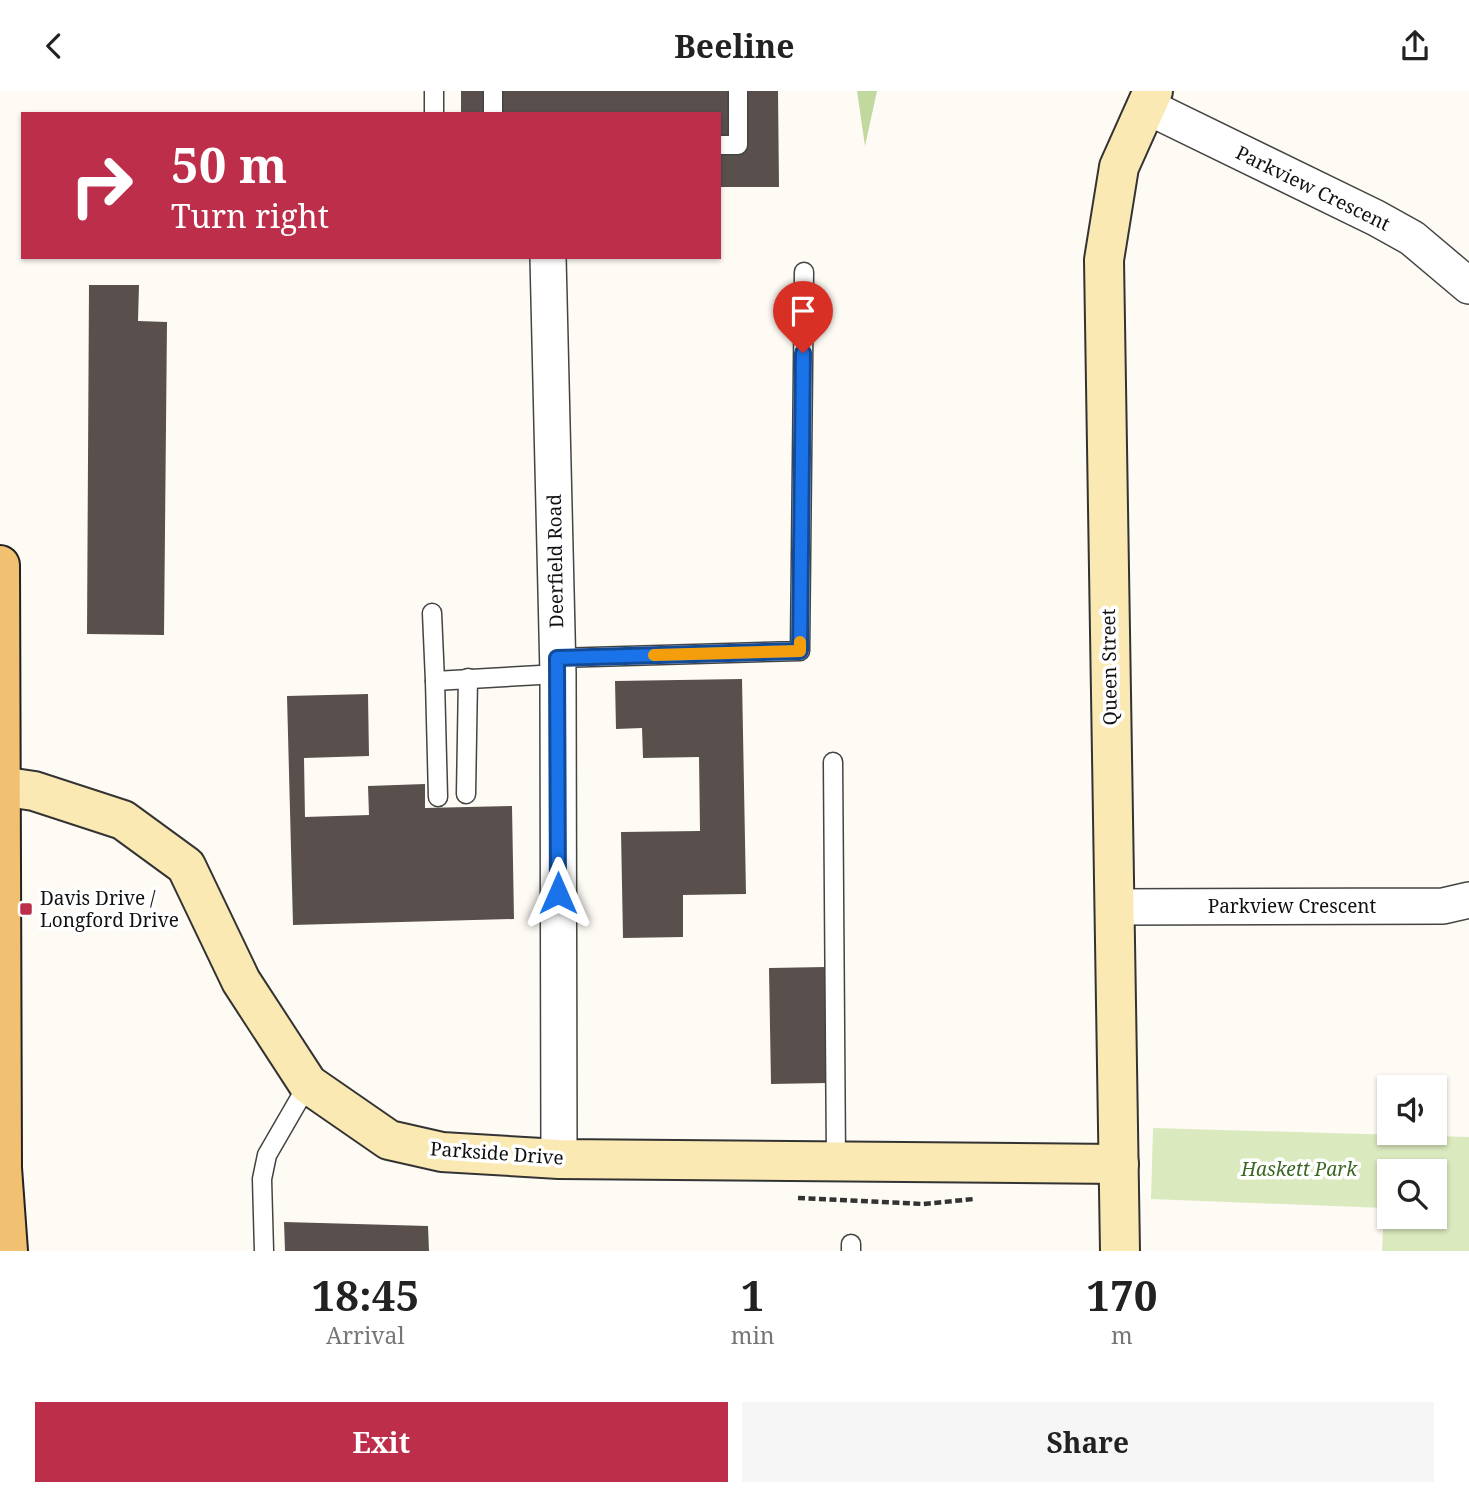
<!DOCTYPE html>
<style>
:root{--surface:#fff;--page:#f6f6f6;--text:#222;--muted:#767676;--accent:#bc2e49}
body{margin:0;font-family:"Noto Serif",serif;background:var(--page);color:var(--text);height:100vh;display:flex;flex-direction:column;font-size:26px;white-space:nowrap}
*{box-sizing:border-box;margin:0}
p{font-size:23px;color:var(--muted)}
.icon{flex:none;width:38px;height:38px;fill:none;stroke:currentColor;stroke-width:2;stroke-linecap:round;stroke-linejoin:round}
.map{position:relative;height:1160px;overflow:hidden}
.details{display:flex;flex-direction:column;background:var(--surface);flex:1}
.details>*{flex:none}
.banner{position:absolute;left:21px;top:21px;width:700px;height:147px;border-radius:0px;box-shadow:0 2px 5px #0004;background:#bc2e49;color:#fff;overflow:hidden}
.buttons{position:absolute;left:1377px;top:984px;display:grid;gap:14px}
.buttons a{display:grid;place-items:center;width:70px;height:70px;border-radius:0px;background:var(--surface);box-shadow:0 2px 5px #0004;font-size:35px}
.pin{position:absolute;display:grid;place-items:center;width:60px;height:60px;color:#fff;margin:-72px -30px;border-radius:50% 50% 50% 0;rotate:-45deg;box-shadow:0 0 7px #0007}
.pin .icon{rotate:45deg}
.me{position:absolute;width:77px;margin:-38px;rotate:0deg;stroke-linejoin:round;filter:drop-shadow(0 0 5px #0008)}
.turn{display:flex;align-items:center;gap:24px;height:147px;padding:0 35px;font-size:32px}
.turn .icon{width:91px;height:91px;stroke-width:2.5}
.turn b{display:block;font-size:49px;line-height:60px}
.eta{display:flex;justify-content:space-evenly;align-items:center;height:119px;text-align:center}
.eta b{font-size:42px;font-weight:700;line-height:49px}
.cta{display:flex;gap:14px;margin-top:auto;padding:14px 35px}
.cta a{flex:1;height:80px;border-radius:0px;background:var(--accent);color:#fff;font-size:28px;font-weight:700;line-height:80px;text-align:center}
.cta a+a{background:var(--page);color:var(--text)}
header{display:flex;justify-content:space-between;align-items:center;height:91px;padding:0 35px;background:var(--surface);font-size:32px;font-weight:700}
.map>svg:first-child{display:block}
.green{fill:#dbe9bf;fill-rule:evenodd}
.forest{fill:#c1d99f}
.building{fill:#59504d}
.lines{fill:none;stroke-linecap:round;stroke-linejoin:round}
.lane-casing{stroke:#444;stroke-width:21}
.street-casing{stroke:#444;stroke-width:38}
.secondary-casing{stroke:#333;stroke-width:42}
.primary-casing{stroke:#222;stroke-width:42}
.path{stroke:#333;stroke-width:4.5;stroke-dasharray:7 3.5;stroke-linecap:butt}
.lane{stroke:#fff;stroke-width:18}
.street{stroke:#fff;stroke-width:35}
.secondary{stroke:#fbe9b3;stroke-width:38}
.primary{stroke:#f2c071;stroke-width:38}
.route-casing{stroke:#114b97;stroke-width:18}
.route{stroke:#1a73e8;stroke-width:12}
.slow{stroke:#f59e0b;stroke-width:12}
.poi-dot{fill:#bc2e49;stroke:#fff;stroke-width:2.5}
.labels{text-anchor:middle;dominant-baseline:central;stroke-width:7;stroke-linejoin:round;paint-order:stroke}
.street-label{font-size:19px;fill:#111;stroke:#fff}
.poi-label{font-size:19px;fill:#111;stroke:#fff;text-anchor:start}
.park-label{font-size:19px;font-style:italic;fill:#3b6723;stroke:#fff}
</style>
<header><svg class="icon" aria-label="back" viewBox="0 0 24 24"><path d="M15 5l-7 7 7 7"/></svg>Beeline<svg class="icon" aria-label="share" viewBox="0 0 24 24"><path d="M12 15V3M7 8l5-5 5 5M5 13v7h14v-7"/></svg></header>
<div class="map">
<svg width="1469" height="1160" viewBox="0 0 1469 1160">
<rect width="100%" height="100%" fill="#fefbf5"/>
<!-- green -->
<path class="green" d="M1153,1037l316,9v114h-87l2,-43 -233,-9zM1390,1080h45v45h-45z"/>
<!-- forest -->
<path class="forest" d="M857,0h20l-12,55z"/>
<!-- building -->
<g class="building">
<path d="M461,0h317l1,96h-60v-73h-258z"/>
<path d="M89,194h50l-1,36 29,1 -3,313 -77,-1z"/>
<path d="M742,588l4,215 -63,1v42l-60,1 -2,-106 79,-1 -1,-74 -56,1 -1,-30 -26,1 -1,-48z"/>
<path d="M368,603l1,62 -65,2 1,59 64,-2 -1,-29 57,-2v24l87,-2 2,113 -221,6 -6,-229z"/>
<path d="M826,876l1,116 -56,1 -2,-116z"/>
<path d="M284,1131l144,4 1,25h-144z"/>
</g>
<g class="lines">
<!-- lane casing -->
<g class="lane-casing">
<g id="lane">
<path d="M434,0v23"/>
<path d="M493,0v23"/>
<path d="M719,54h19v-54"/>
<path d="M432,522l3,68 123,-7"/>
<path d="M557,567l243,-7 4,-379"/>
<path d="M435,590l3,116"/>
<path d="M833,671l3,399"/>
<path d="M466,703l2,-116"/>
<path d="M851,1153v7"/>
<path d="M264,1160l-2,-72 5,-24 41,-71"/>
</g>
</g>
<!-- street casing -->
<g class="street-casing">
<g id="street">
<path d="M1146,15l230,112 36,20 57,48"/>
<path d="M548,166l10,417 1,485"/>
<path d="M1114,816l329,-1 26,-6"/>
</g>
</g>
<!-- secondary casing -->
<g class="secondary-casing">
<g id="secondary">
<path d="M0,695l34,5 89,29 63,46 55,115 67,103 81,56 53,12 117,7 560,5"/>
<path d="M1120,1160l-16,-991 15,-93 34,-76"/>
</g>
</g>
<!-- primary casing -->
<g class="primary-casing">
<path id="primary" d="M0,474l2,603 6,83"/>
</g>
<!-- path -->
<path class="path" d="M798,1107l125,6 51,-5"/>
<!-- lane -->
<use href="#lane" class="lane"/>
<!-- street -->
<use href="#street" class="street"/>
<!-- secondary -->
<use href="#secondary" class="secondary"/>
<!-- primary -->
<use href="#primary" class="primary"/>
</g>
<g class="lines">
<!-- route casing -->
<g class="route-casing">
<path id="route" d="M558,802l-1,-235 243,-7 3,-298"/>
</g>
<!-- route -->
<use href="#route" class="route"/>
<!-- slow -->
<path class="slow" d="M654,564l146,-4v-9"/>
</g>
<!-- markers -->
<rect class="poi-dot" x="19" y="811" width="14" height="14" rx="3.5"/>
<g class="labels">
<!-- street labels -->
<g class="street-label">
<text transform="translate(1313 97) rotate(26)">Parkview Crescent</text>
<text transform="translate(555 470) rotate(-91)">Deerfield Road</text>
<text transform="translate(1109 576) rotate(-91)">Queen Street</text>
<text x="1292" y="815">Parkview Crescent</text>
<text transform="translate(497 1062) rotate(4)">Parkside Drive</text>
</g>
<!-- poi labels -->
<g class="poi-label">
<text x="40" y="807">Davis Drive /<tspan x="40" dy="22">Longford Drive</tspan></text>
</g>
<!-- park labels -->
<g class="park-label">
<text x="1299" y="1078">Haskett Park</text>
</g>
</g>
</svg>
<div class="buttons">
<a><svg class="icon" aria-label="sound" viewBox="0 0 24 24"><path d="M4 9h4l5-4v14l-5-4H4zM17 9q2 3 0 6"/></svg></a>
<a><svg class="icon" aria-label="search" viewBox="0 0 24 24"><circle cx="10" cy="10" r="6"/><path d="M15 15l6 6"/></svg></a>
</div>
<div class="pin" style="left:803px;top:262px;background:#d93025"><svg class="icon" aria-label="arrive" viewBox="0 0 24 24"><path d="M6 21V4h12l-3 4 3 4H6"/></svg></div>
<svg class="me" style="left:558px;top:802px" viewBox="-20 -20 40 40"><path d="M0-17L14 15 0 8-14 15z" fill="#1a73e8" stroke="#fff" stroke-width="4"/></svg>
<div class="banner">
<div class="turn"><svg class="icon" aria-label="right" viewBox="0 0 24 24"><path d="M7 20v-9h11M14 6l5 5-5 5"/></svg><div><b>50 m</b>Turn right</div></div>
</div>
</div>
<section class="details">
<div class="eta">
<div><b>18:45</b><p>Arrival</p></div>
<div><b>1</b><p>min</p></div>
<div><b>170</b><p>m</p></div>
</div>
<div class="cta"><a>Exit</a><a>Share</a></div>
</section>
